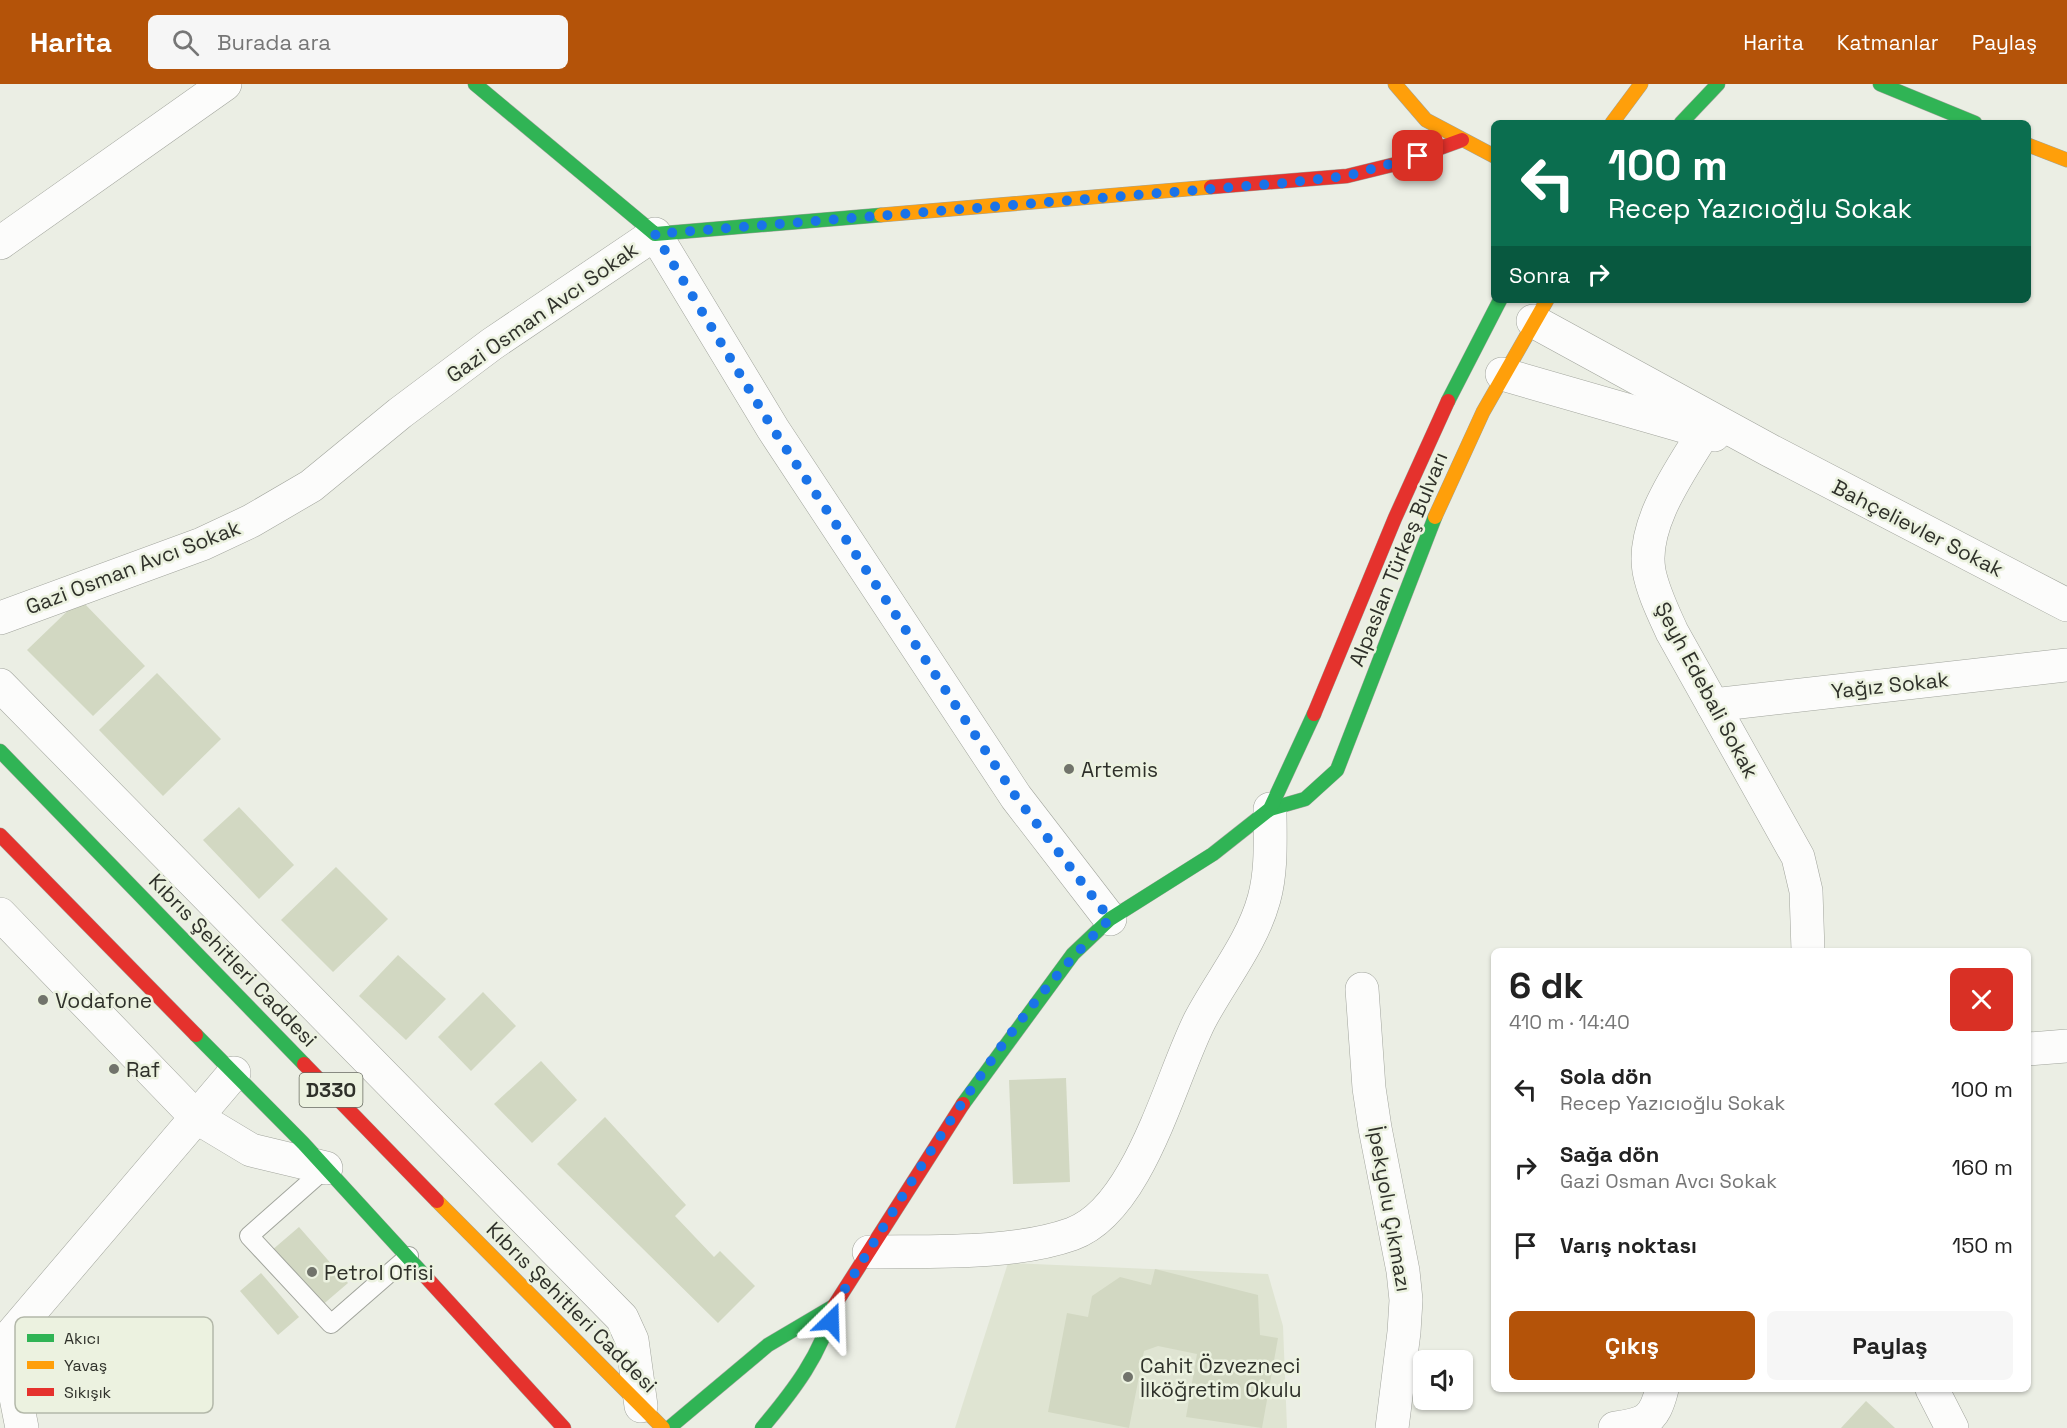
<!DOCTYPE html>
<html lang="tr">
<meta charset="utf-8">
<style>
:root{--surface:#fff;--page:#f6f6f6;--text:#222;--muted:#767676;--accent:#b45309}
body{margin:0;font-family:"Space Grotesk",sans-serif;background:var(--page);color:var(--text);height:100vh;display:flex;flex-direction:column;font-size:22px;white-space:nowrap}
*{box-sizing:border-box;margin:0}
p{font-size:20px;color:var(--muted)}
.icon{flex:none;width:33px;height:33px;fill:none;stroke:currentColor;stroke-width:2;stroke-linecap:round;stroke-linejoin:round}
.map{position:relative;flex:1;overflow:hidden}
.panel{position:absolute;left:1491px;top:864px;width:540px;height:444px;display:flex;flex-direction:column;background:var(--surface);border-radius:9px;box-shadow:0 2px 4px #0004}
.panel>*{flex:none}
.banner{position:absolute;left:1491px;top:36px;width:540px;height:183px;border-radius:9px;box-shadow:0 2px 4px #0004;background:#0b6e4f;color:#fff;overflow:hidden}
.fabs{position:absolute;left:1413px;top:1266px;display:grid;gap:12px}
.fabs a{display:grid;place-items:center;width:60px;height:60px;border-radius:9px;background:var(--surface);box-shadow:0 2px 4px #0004;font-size:30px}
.pin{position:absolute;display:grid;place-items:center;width:51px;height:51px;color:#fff;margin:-26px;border-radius:12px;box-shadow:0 3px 9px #0006}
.me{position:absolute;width:66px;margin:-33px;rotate:22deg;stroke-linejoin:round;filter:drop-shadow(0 0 4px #0008)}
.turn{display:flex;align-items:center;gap:21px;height:126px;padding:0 18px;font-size:27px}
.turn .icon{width:78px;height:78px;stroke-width:2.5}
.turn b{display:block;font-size:42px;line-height:51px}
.then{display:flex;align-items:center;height:57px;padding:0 18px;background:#0003;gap:12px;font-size:22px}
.round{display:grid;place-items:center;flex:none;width:63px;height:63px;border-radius:9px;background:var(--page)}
.head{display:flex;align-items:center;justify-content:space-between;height:102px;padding:0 18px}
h1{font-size:36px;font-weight:700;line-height:45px}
.primary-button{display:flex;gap:12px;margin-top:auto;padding:12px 18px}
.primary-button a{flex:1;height:69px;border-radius:9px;background:var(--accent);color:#fff;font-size:24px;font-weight:700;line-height:69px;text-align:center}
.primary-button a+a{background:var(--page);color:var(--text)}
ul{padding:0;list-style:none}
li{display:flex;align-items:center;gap:18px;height:78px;padding:0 18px}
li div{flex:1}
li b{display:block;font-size:22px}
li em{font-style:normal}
header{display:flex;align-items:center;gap:36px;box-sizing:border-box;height:84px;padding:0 30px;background:var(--accent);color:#fff}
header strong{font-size:28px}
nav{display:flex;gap:33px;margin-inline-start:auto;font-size:21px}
.search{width:420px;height:54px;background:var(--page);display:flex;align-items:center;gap:15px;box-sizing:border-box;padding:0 21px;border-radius:9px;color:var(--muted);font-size:22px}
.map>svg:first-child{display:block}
.built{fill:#dfe4d2}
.building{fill:#d2d8c2}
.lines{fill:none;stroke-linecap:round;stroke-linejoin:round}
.lane-casing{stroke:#a1a49c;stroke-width:20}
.street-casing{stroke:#a1a49c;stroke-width:34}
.fast-casing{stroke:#a1a49c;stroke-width:15}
.slow-casing{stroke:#a1a49c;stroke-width:15}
.jam-casing{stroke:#a1a49c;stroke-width:15}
.lane{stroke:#fcfcfb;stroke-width:18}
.street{stroke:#fcfcfb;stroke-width:33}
.fast{stroke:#30b455;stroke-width:14}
.slow{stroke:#ff9f0a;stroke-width:14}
.jam{stroke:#e5322d;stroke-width:14}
.route{stroke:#1a73e8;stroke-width:10;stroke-dasharray:0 18}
.poi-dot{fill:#71736b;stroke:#ecf2e0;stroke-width:2}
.labels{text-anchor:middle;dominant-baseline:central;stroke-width:5;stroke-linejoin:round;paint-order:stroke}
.shield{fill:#ecf2e0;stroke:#686b61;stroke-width:1.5}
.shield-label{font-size:20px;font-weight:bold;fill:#2f312a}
.street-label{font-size:21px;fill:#2f312a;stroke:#ecf2e0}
.poi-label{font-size:21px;fill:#2f312a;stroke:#ecf2e0;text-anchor:start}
.key{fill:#ecf2e0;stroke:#b3b8a9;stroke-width:1.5}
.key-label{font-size:16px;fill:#2f312a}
</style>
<header>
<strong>Harita</strong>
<div class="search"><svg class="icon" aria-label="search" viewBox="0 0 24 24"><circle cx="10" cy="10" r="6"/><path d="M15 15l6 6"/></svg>Burada ara</div>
<nav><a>Harita</a><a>Katmanlar</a><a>Paylaş</a></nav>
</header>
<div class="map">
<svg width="2067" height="1344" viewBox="0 0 2067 1344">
<rect width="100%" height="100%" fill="#ebeee4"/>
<!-- built -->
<path class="built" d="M1008,1179l260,11 15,52 4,102h-332z"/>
<!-- building -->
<g class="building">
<path d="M80,515l65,67 -52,50 -66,-66z"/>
<path d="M157,589l64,66 -58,57 -64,-66z"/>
<path d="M239,723l55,58 -35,34 -56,-59z"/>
<path d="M336,783l52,52 -55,53 -52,-52z"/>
<path d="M398,871l48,44 -40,41 -47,-44z"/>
<path d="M483,908l33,34 -45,45 -33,-34z"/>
<path d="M541,977l36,39 -45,43 -38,-39z"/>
<path d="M1066,994l4,104 -57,2 -4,-104z"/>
<path d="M605,1033l81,88 -11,11 39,41 6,-6 35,35 -37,37 -161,-159z"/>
<path d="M299,1143l49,56 -28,24 -49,-56z"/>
<path d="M1155,1185l103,26 2,40 18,3 -16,90 -76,-11 11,-63 -39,-8 -14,5 -15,77 -81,-16 19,-99 21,4 4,-21 28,-19 31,8z"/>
<path d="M261,1189l38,44 -21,18 -38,-44z"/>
<path d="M1866,1317l29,27h-54z"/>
</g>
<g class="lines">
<!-- lane casing -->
<g class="lane-casing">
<path id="lane" d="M326,1084l-77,68 82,88 78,-68"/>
</g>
<!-- street casing -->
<g class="street-casing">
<g id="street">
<path d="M0,159l225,-159"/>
<path d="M1533,237l236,129 298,155"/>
<path d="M1502,290l212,61"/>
<path d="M1704,348c-23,38 -63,92 -55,139 4,21 14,41 23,61l126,225 8,34 2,60"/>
<path d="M0,534l202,-74 49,-23 60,-35 89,-73 92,-69 163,-110 118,195 243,368 94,122"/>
<path d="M0,601l622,633 10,22 9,66"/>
<path d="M1713,621l354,-40"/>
<path d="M0,830l196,203 55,33 75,18"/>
<path d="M1362,905l7,99 6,40 28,143 3,29 -2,32 -12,96"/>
<path d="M2028,965l39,-3"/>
<path d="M869,1168c62,-1 144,3 203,-18 67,-24 98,-155 128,-214 21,-40 52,-77 64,-121 8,-29 6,-60 6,-90"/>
<path d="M0,1255l5,3 229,-269"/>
<path d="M5,1258l17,86"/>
<path d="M1932,1305l20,39"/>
<path d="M1615,1344c30,-4 39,-7 47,-39"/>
</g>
</g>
<!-- fast casing -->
<g class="fast-casing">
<g id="fast">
<path d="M475,0l180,150 226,-19"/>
<path d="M1880,0l95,39"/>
<path d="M1681,39l37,-39"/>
<path d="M1448,317l52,-101"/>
<path d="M0,667l304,313"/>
<path d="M1270,725l35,-10 32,-29 98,-253"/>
<path d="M196,951l107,108 121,132"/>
<path d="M963,1020l110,-150 37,-35 103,-65 57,-45 44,-95"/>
<path d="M669,1344l99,-83 66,-39c-13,49 -40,84 -72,122"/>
</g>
</g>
<!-- slow casing -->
<g class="slow-casing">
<g id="slow">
<path d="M1395,0l31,36 68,36"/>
<path d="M1612,39l29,-39"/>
<path d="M2028,61l39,15"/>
<path d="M881,131l330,-28"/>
<path d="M1435,433l48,-105 64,-112"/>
<path d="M437,1117l226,227"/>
</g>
</g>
<!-- jam casing -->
<g class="jam-casing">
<g id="jam">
<path d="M1211,103l136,-11 49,-12 66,-24"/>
<path d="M1314,630l81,-196 53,-117"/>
<path d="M0,751l196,200"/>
<path d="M304,980l133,137"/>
<path d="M424,1191l140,153"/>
<path d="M834,1222l129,-202"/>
</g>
</g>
<!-- lane -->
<use href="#lane" class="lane"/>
<!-- street -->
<use href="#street" class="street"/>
<!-- fast -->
<use href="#fast" class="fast"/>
<!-- slow -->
<use href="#slow" class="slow"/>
<!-- jam -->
<use href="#jam" class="jam"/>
</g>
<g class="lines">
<!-- route -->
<path class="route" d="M831,1237l3,-15c83,-130 165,-280 276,-387l-94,-122 -243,-368 -118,-195 629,-51 63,-7 71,-20"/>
</g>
<!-- markers -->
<g class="poi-dot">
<circle cx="1069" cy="685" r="6"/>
<circle cx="43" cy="916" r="6"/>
<circle cx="114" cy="985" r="6"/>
<circle cx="312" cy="1188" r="6"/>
<circle cx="1128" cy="1293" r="6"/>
</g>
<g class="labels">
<!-- shield labels -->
<rect class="shield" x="299.5" y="989" width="63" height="34" rx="4.5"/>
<g class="shield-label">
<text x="331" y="1006">D330</text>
</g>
<!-- street labels -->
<g class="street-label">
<text transform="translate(542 228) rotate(-35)">Gazi Osman Avcı Sokak</text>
<text transform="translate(1918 444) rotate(27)">Bahçelievler Sokak</text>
<text transform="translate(1398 475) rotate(-68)">Alpaslan Türkeş Bulvarı</text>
<text transform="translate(133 483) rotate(-21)">Gazi Osman Avcı Sokak</text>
<text transform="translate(1890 601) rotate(-6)">Yağız Sokak</text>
<text transform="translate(1707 606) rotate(62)">Şeyh Edebali Sokak</text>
<text transform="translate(233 876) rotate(46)">Kıbrıs Şehitleri Caddesi</text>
<text transform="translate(1390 1125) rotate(80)">İpekyolu Çıkmazı</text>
<text transform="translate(572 1223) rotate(45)">Kıbrıs Şehitleri Caddesi</text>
</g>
<!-- poi labels -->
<g class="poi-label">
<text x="1081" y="685">Artemis</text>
<text x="55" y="916">Vodafone</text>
<text x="126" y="985">Raf</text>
<text x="324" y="1188">Petrol Ofisi</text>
<text x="1140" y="1281">Cahit Özvezneci<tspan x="1140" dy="24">İlköğretim Okulu</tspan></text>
</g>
</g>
<!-- legend -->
<rect x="15" y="1233" width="198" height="96" rx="9" class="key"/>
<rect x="27" y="1250" width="27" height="8" fill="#30b455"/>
<rect x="27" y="1277" width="27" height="8" fill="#ff9f0a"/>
<rect x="27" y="1304" width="27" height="8" fill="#e5322d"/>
<g class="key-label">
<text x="64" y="1260">Akıcı</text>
<text x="64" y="1287">Yavaş</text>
<text x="64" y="1314">Sıkışık</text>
</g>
</svg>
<div class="fabs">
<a><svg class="icon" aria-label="sound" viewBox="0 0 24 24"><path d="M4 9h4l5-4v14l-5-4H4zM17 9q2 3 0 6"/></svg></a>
</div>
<div class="pin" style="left:1418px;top:72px;background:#d93025"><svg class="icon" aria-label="arrive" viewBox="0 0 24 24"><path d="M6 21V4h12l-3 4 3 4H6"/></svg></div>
<svg class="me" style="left:831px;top:1237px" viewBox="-20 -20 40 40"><path d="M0-17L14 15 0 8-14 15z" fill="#1a73e8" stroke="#fff" stroke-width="4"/></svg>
<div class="banner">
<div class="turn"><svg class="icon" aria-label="left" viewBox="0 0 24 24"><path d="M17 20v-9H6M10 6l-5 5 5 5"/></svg><div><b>100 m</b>Recep Yazıcıoğlu Sokak</div></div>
<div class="then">Sonra<svg class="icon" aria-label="right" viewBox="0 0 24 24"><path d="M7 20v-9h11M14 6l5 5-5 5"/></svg></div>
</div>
<section class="panel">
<div class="head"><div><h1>6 dk</h1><p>410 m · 14:40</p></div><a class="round" style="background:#d93025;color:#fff"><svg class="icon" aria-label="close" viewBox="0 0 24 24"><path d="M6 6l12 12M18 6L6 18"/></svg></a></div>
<ul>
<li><svg class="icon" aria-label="left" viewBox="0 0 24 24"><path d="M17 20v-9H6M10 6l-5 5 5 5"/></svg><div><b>Sola dön</b><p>Recep Yazıcıoğlu Sokak</p></div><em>100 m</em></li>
<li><svg class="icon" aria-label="right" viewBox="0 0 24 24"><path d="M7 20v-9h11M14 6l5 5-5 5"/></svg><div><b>Sağa dön</b><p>Gazi Osman Avcı Sokak</p></div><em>160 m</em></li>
<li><svg class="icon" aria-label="arrive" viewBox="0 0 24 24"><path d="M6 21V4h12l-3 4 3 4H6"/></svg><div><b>Varış noktası</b></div><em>150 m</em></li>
</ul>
<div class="primary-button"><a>Çıkış</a><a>Paylaş</a></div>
</section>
</div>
